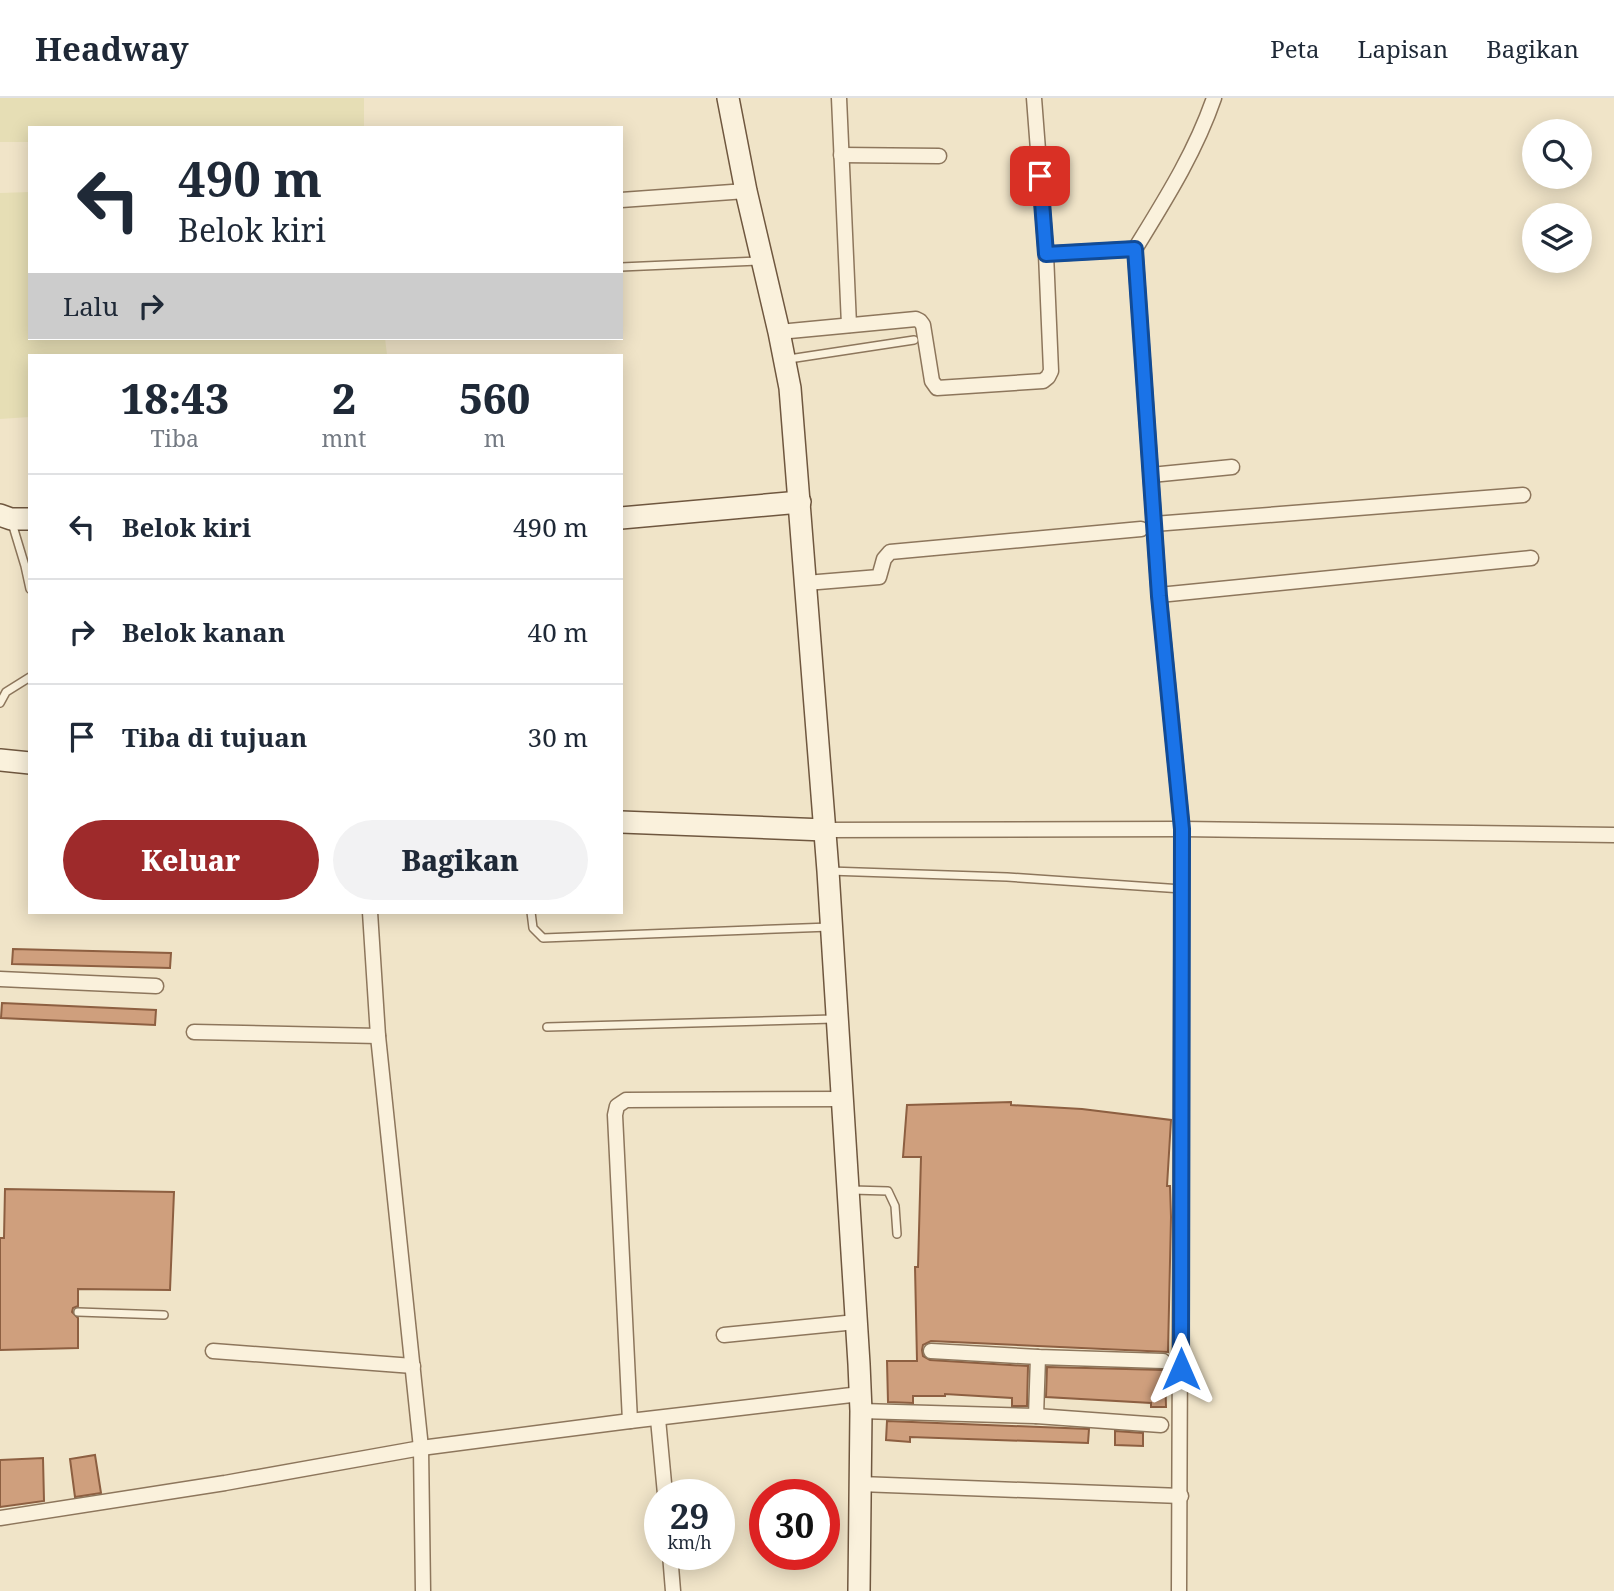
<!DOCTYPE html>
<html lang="id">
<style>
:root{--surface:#fff;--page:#f2f2f3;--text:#1f2937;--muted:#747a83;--line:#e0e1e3;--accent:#9e2a2b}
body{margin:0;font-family:"Noto Serif",serif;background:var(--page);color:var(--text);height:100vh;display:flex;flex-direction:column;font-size:26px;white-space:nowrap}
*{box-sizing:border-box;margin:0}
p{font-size:23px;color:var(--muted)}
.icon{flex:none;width:38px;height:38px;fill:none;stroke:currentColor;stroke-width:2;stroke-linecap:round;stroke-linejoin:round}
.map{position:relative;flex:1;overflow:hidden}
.drawer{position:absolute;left:28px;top:256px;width:595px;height:560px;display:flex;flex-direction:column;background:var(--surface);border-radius:0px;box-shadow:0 4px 18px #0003}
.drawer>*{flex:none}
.guide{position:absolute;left:28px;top:28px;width:595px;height:214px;border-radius:0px;box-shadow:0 4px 18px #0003;background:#fff;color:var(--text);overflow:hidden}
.controls{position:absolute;left:1522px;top:21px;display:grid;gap:14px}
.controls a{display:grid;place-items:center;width:70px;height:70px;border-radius:50%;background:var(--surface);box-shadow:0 4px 18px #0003;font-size:35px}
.speed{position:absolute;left:644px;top:1381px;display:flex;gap:14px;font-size:35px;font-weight:700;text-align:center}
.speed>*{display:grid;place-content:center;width:91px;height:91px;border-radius:50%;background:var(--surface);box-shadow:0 4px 18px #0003;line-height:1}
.speed small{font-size:18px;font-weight:400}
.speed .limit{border:10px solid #d22;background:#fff;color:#111}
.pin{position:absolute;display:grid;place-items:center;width:60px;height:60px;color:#fff;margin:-30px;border-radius:14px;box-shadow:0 4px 10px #0006}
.me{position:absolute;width:77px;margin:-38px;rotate:0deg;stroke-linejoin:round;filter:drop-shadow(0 0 5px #0008)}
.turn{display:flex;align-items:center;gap:24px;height:147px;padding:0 35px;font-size:32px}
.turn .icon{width:91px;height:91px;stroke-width:2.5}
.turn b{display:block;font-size:49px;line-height:60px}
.then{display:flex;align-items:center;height:66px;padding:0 35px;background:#0003;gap:14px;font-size:26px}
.eta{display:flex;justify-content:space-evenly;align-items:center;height:119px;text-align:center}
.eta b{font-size:42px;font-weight:800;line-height:49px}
.primary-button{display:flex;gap:14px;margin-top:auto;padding:14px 35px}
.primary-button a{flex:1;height:80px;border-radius:42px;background:var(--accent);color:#fff;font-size:28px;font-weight:800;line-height:80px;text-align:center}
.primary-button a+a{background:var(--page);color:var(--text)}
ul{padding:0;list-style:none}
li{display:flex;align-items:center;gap:21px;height:105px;padding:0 35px;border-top:2px solid var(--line)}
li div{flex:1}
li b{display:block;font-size:26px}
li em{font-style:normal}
header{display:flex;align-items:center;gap:42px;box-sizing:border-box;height:98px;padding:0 35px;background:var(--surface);border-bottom:2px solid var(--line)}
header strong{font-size:33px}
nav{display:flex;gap:38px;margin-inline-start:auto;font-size:24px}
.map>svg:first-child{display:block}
.farmland{fill:#e6deb5}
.building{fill:#cf9f7d;stroke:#8d5f41;stroke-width:2}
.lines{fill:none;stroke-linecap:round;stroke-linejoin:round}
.lane-casing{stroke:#8d765c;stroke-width:10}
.street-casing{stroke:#8d765c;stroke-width:17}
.secondary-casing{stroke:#6f573f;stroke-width:24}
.lane{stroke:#faf1dc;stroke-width:7}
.street{stroke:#faf1dc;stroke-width:14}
.secondary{stroke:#faf1dc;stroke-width:21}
.route-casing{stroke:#114b97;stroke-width:18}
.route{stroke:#1a73e8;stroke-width:12}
</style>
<header>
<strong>Headway</strong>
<nav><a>Peta</a><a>Lapisan</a><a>Bagikan</a></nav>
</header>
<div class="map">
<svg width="1614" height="1493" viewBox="0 0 1614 1493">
<rect width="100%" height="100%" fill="#f0e4c8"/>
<!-- farmland -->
<g class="farmland">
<path d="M0,0h364v30h-334v14h-30z"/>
<path d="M30,94v146h355l2,17h-357v62l-30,2v-226z"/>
</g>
<!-- building -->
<g class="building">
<path d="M13,851l158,4 -1,15 -158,-4z"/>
<path d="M2,905l154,7 -1,15 -154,-7z"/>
<path d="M1011,1004v3l71,4 89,11 -4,66h3l1,31 -3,135 -237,-11 -8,4 -1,5 1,6 7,4 98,6 -1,40h-15v-8l-67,-4v2h-32v7l-25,-1 -1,-41h30l-2,-94h3l3,-110h-18l4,-52z"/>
<path d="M5,1091l169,3 -4,98 -92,-1v17l-5,2 -1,4 6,6v30l-78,2v-112h4z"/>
<path d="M1047,1269l118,3 1,37h-15v-4l-105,-6z"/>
<path d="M887,1323l202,8 -1,14 -178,-6v5l-24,-2z"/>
<path d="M1115,1333l28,2v13l-28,-1z"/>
<path d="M95,1357l6,38 -26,4 -5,-38z"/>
<path d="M43,1360l1,43 -44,6v-47z"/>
</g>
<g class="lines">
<!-- lane casing -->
<g class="lane-casing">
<g id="lane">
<path d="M621,169l137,-6"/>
<path d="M789,261l125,-19"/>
<path d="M12,425l13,43 5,23"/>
<path d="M0,605l6,-11 24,-15"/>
<path d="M829,773l178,6 175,12"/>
<path d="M531,814l2,16 10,10 287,-11"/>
<path d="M547,929l286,-8"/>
<path d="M852,1092l36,1 7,15 2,28"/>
<path d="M78,1214l86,3"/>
</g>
</g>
<!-- street casing -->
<g class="street-casing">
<g id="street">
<path d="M839,0l10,227"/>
<path d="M841,57l98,1"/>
<path d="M621,102l125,-9"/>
<path d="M1135,151c30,-49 60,-96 79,-151"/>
<path d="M1046,156l89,-5 24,346 23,234 -3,762"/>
<path d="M779,234l137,-13 4,2 3,4 9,56 5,7 106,-7 5,-4 3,-6 -5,-117 -12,-156"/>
<path d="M1151,377l81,-8"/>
<path d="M1154,426l369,-29"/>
<path d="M806,485l73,-6 5,-18 6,-7 251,-23"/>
<path d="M1159,497l372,-37"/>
<path d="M825,732l357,-1 432,6"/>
<path d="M370,814l8,124 43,412 2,143"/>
<path d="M0,881l156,7"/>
<path d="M194,934l184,4"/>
<path d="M724,1237l132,-13"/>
<path d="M213,1253l200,15"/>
<path d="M931,1253l107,6 125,4"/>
<path d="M861,1313l175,5 125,9"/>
<path d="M1036,1318l2,-59"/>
<path d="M658,1321l7,75"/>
<path d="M630,1323l-15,-306 2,-9 9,-6 217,-1"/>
<path d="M860,1386l321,12"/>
<path d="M0,1420l225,-35 196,-35 209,-27 230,-27"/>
<path d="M670,1456l3,37"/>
</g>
</g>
<!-- secondary casing -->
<g class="secondary-casing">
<g id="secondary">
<path d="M728,0l18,93 33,141 11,56 38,483 31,493 2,47 -2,180"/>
<path d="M0,417l11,4h19"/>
<path d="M621,420l179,-16"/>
<path d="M0,662l30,3"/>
<path d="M621,724l204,8"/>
</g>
</g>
<!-- lane -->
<use href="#lane" class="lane"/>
<!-- street -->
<use href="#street" class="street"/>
<!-- secondary -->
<use href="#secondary" class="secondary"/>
</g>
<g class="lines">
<!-- route casing -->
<g class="route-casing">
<path id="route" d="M1040,78l6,78 89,-5 24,347 23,233 -1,540"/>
</g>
<!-- route -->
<use href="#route" class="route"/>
</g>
</svg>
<div class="controls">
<a><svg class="icon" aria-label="search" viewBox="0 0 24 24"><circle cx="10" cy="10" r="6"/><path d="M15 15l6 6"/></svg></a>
<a><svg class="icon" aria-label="layers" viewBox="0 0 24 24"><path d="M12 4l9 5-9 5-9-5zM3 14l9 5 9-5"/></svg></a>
</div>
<div class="speed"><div>29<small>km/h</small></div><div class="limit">30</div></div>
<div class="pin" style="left:1040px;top:78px;background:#d93025"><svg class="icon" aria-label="arrive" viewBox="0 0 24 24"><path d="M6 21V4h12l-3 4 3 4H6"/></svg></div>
<svg class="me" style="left:1181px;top:1271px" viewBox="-20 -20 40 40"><path d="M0-17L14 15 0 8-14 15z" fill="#1a73e8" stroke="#fff" stroke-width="4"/></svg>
<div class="guide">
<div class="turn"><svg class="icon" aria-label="left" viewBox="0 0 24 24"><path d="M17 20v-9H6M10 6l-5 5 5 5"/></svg><div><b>490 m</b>Belok kiri</div></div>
<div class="then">Lalu<svg class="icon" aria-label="right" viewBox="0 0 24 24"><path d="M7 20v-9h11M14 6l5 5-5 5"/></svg></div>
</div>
<section class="drawer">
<div class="eta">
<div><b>18:43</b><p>Tiba</p></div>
<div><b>2</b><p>mnt</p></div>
<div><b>560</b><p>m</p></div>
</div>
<ul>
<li><svg class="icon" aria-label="left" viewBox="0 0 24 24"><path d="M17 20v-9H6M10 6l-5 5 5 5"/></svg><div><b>Belok kiri</b></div><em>490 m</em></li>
<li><svg class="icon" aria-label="right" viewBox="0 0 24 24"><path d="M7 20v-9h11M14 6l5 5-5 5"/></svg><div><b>Belok kanan</b></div><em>40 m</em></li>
<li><svg class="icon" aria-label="arrive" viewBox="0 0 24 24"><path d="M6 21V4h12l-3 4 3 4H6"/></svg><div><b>Tiba di tujuan</b></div><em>30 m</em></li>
</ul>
<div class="primary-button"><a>Keluar</a><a>Bagikan</a></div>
</section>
</div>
